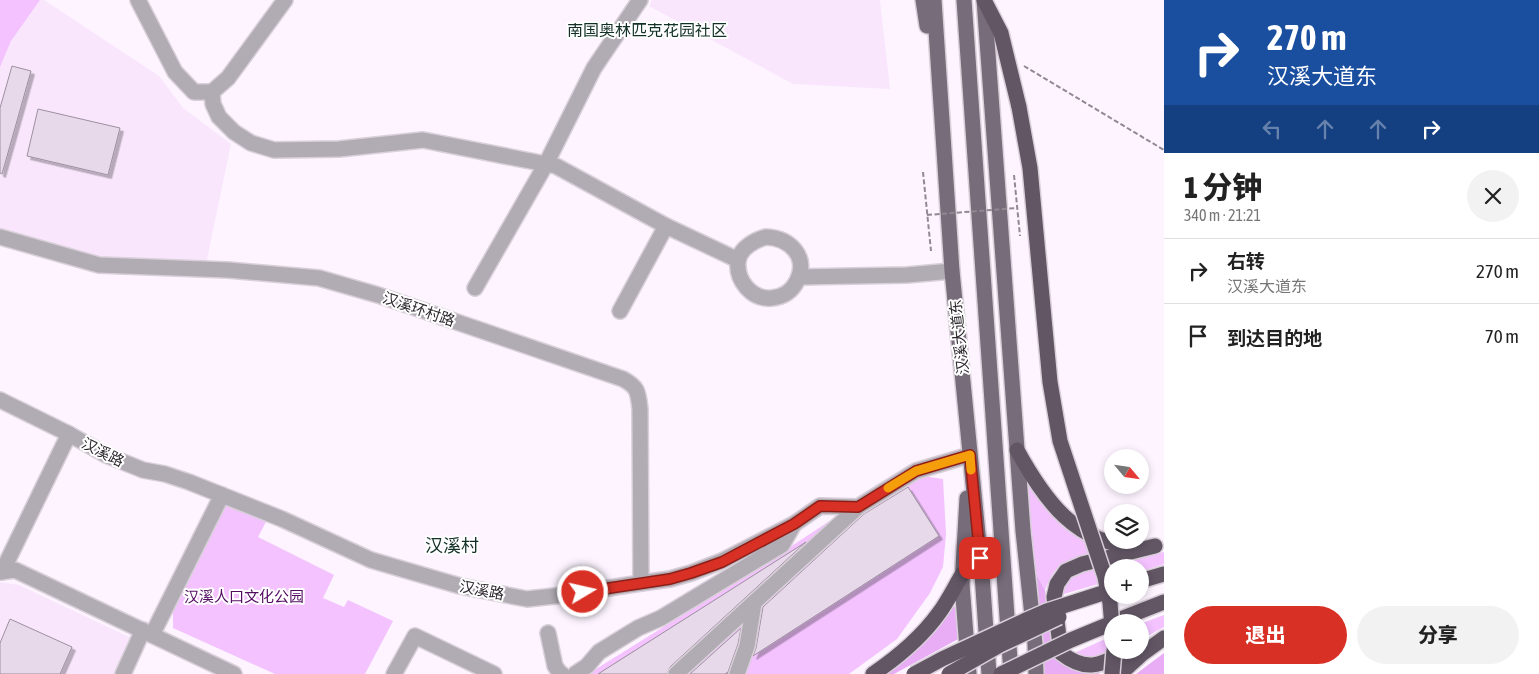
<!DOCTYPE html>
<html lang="zh">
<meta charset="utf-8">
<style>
:root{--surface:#fff;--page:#f2f2f2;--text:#222;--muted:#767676;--line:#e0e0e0;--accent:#d93025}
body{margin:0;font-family:"Asap Condensed","Noto Sans SC",sans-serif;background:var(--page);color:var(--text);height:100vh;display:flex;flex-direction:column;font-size:19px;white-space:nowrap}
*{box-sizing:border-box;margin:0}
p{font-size:16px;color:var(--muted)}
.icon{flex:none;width:28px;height:28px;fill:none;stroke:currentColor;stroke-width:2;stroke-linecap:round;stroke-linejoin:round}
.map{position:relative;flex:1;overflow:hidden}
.details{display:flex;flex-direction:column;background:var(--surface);width:375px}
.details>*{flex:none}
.hud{background:#1a4fa0;color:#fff;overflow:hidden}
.needle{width:32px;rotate:119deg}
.buttons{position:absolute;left:1104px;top:449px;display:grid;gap:10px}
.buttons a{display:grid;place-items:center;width:45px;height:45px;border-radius:50%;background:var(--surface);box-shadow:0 2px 8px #0003;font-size:25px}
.pin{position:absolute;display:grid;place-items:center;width:42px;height:42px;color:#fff;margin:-21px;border-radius:10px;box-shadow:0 2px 8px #0006}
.me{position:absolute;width:55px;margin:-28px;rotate:81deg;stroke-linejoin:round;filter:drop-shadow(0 0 4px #0008)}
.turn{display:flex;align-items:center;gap:18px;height:105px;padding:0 20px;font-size:22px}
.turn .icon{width:65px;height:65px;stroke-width:2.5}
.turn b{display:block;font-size:35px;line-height:42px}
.lanes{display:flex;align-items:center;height:48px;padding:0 20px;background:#0003;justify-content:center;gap:25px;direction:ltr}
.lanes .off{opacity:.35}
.round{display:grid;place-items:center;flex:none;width:52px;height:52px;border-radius:26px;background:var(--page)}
.head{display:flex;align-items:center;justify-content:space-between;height:85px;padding:0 20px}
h1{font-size:30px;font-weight:800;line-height:38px}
.action{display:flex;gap:10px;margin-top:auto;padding:10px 20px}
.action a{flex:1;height:58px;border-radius:30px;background:var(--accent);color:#fff;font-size:20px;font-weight:800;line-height:58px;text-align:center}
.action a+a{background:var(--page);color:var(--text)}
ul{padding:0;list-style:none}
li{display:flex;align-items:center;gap:15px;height:65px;padding:0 20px;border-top:1px solid var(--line)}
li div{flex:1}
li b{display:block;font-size:19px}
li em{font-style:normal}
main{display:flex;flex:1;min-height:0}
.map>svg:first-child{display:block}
.built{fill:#f9e6fd}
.green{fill:#f3c2ff}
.forest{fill:#e8adf5}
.building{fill:#e7d9ea;stroke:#9c8f9f;filter:url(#shadow)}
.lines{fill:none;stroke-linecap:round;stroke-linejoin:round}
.minor-casing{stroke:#d8cfd9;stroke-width:18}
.major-casing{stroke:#d8cfd9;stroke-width:18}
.highway-casing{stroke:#d8cfd9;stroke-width:18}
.path{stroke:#908992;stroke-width:2;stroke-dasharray:5 2.5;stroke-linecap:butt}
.minor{stroke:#b1abb3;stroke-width:15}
.major{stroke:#776c79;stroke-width:15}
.highway{stroke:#625665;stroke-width:15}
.highway-bridge-casing{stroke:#d8cfd9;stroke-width:18;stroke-linecap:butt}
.path-bridge{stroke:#908992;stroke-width:2;stroke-dasharray:5 2.5;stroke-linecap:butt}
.highway-bridge{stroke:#625665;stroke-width:15}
.route-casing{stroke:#8d1f18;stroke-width:12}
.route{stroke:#d93025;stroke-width:9}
.slow{stroke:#f59e0b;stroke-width:9}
.labels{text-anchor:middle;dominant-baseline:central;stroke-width:4;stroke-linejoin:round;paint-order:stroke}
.street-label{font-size:15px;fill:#2d282e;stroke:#fff}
.park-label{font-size:15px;fill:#540c63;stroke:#fff}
.neighbourhood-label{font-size:16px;fill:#123027;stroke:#fff}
.quarter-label{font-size:18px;fill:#123027;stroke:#fff}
</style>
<main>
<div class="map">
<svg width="1164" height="674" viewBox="0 0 1164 674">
<defs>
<filter id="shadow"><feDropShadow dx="3.5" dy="3.5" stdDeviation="0" flood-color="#0004"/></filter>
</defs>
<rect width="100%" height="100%" fill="#fdf4ff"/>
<!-- built -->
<g class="built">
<path d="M40,0h4l115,76 24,32 48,36 -25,120 -101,-5 -105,-29v-163l11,-26z"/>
<path d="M652,0h228l10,89 -97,-5 -144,-78z"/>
<path d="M0,582l19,3 127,60 -13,29h-133z"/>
</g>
<!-- green -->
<g class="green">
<path d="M0,0h40l-29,41 -11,26z"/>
<path d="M902,473l41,6 3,55 -3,33 -13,26 -33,46 -48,35h-261l175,-109z"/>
<path d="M1027,481l20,27 62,42c-15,4 -36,7 -49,16 -7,5 -12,16 -15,24l-13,-23z"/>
<path d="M226,502l41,18 -9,17 76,38 -11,23 21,9 4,-7 45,21 -28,53h-90l-102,-46v-24z"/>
<path d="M1164,552v12l-24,8v-4h-28v12l-55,16 8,-17 19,-12z"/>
<path d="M1164,615v12l-24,13v-16z"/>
<path d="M1112,636v14h9l-35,10 -14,-6z"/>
</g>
<!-- forest -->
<g class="forest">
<path d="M1032,567l13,23 10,66 44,14v4h-58z"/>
<path d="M951,607h7l4,30 -68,37h-8l33,-27 22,-23z"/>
<path d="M1164,653v21h-28z"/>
</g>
<!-- building -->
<g class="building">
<path d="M12,66l19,5 -29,103 -2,-1v-65z"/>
<path d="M38,109l82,19 -12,47 -81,-19z"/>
<path d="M908,487l31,49 -186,120 3,-8 7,-41 101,-93z"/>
<path d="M806,542l-136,125 -3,7h-69z"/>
<path d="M10,619l62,28 -12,27h-60v-31z"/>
<path d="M741,628l-3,16 -10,28 -3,2h-35z"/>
</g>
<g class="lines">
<!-- minor casing -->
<g class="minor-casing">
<g id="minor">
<path d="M138,0l37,72 19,20h18l16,-14 57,-78"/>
<path d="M212,92l1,12 6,13 15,15 17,11 23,7 65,-1 84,-9 133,26 110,60 72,34"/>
<path d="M0,237l99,28 129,5 91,8 59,17 245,84c15,8 15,13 17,30l1,174"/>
<path d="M766,237c24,1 43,20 31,44 -5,10 -14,16 -25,17 -20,2 -36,-17 -34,-37 2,-13 17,-21 28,-24z"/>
<path d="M799,277l108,-2 45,-4"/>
<path d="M475,288l71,-124 48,-96 46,-68"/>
<path d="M620,311l46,-85"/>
<path d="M0,400l69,34 37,21 37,15 22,4 24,8 93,37 89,41 89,26 67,13 37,-4 77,-12 29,-4 21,-6 31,-12 72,-37 26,-18 38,1 58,-36 54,-16"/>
<path d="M0,572l15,-2 219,104"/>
<path d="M2,572l67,-138"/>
<path d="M548,633l7,33 5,7 2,1"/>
<path d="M152,635l70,-140"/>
<path d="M123,674l20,-44"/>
<path d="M394,674l21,-38 79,38"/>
<path d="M575,674l12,-8 12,-14 39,-24 23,-10 121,-73 12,-21"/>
<path d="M676,674l182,-167"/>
<path d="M737,674l10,-28 7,-43"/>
</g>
</g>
<!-- major casing -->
<g class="major-casing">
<g id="major">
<path d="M923,0l4,26"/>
<path d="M934,0l18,271 30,303 7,100"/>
<path d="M964,0l47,674"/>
<path d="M984,0l39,531 12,113 1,30"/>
<path d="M967,498l-5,86 7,90"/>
</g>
</g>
<!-- highway casing -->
<g class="highway-casing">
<g id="highway">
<path d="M984,0l17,33 18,74"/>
<path d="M1017,450c27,49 59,96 121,96"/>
<path d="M1140,581l24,-7"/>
<path d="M1113,622l51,-20"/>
<path d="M1129,650c-27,14 -41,24 -68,3l-7,-56 3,-13 9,-13 16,-7 73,-18"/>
<path d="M873,674c25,-17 48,-36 66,-61 9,-12 16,-27 24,-40"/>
<path d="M1120,674l22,-20 22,-16"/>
</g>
</g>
<!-- path -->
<g class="path">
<path d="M1024,66l140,84"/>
<path d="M923,172l8,79"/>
<path d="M1014,175l6,61"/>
</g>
<!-- minor -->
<use href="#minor" class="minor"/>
<!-- major -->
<use href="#major" class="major"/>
<!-- highway -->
<use href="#highway" class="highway"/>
<!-- highway-bridge casing -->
<g class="highway-bridge-casing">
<g id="highway-bridge">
<path d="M1019,107l11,61 20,214 10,59 45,136 5,26 2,24"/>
<path d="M914,674l28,-15 82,-38 23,-10 65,-21"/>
<path d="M949,674l51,-29 59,-28"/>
<path d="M1001,674l70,-34 41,-17"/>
<path d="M1112,674l2,-24"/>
</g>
</g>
<!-- path-bridge -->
<path class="path-bridge" d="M927,215l90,-7"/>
<!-- highway-bridge -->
<use href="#highway-bridge" class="highway-bridge"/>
</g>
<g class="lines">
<!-- route casing -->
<g class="route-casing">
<path id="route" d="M583,592l87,-13 21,-6 31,-11 72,-38 26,-18 38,1 58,-36 54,-16 10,103"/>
</g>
<!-- route -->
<use href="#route" class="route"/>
<!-- slow -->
<path class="slow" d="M888,488l28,-17 54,-16 1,15"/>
</g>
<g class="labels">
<!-- street labels -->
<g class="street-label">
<text transform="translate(419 309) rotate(19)">汉溪环村路</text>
<text transform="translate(959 337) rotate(-96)">汉溪大道东</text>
<text transform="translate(103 452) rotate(27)">汉溪路</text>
<text transform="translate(482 590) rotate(11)">汉溪路</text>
</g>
<!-- park labels -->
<g class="park-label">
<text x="244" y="596">汉溪人口文化公园</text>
</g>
<!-- neighbourhood labels -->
<g class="neighbourhood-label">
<text x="647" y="30">南国奥林匹克花园社区</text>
</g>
<!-- quarter labels -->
<g class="quarter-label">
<text x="452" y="545">汉溪村</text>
</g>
</g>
</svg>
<div class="buttons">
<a><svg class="needle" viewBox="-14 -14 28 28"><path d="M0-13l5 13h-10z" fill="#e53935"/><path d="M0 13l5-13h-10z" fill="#767676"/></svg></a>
<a><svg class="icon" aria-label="layers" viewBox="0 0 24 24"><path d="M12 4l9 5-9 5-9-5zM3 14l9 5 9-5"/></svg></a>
<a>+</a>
<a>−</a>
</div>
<div class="pin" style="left:980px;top:558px;background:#d93025"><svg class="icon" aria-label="arrive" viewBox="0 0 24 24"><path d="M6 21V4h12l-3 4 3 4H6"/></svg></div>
<svg class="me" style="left:583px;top:592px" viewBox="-20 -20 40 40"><circle r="17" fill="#d93025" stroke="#fff" stroke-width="3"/><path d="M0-11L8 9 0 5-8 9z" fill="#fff"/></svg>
</div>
<section class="details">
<div class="hud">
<div class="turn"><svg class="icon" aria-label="right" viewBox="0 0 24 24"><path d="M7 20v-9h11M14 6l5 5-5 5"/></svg><div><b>270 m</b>汉溪大道东</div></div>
<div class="lanes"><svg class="icon off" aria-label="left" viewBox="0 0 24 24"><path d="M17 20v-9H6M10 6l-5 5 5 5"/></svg><svg class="icon off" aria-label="ahead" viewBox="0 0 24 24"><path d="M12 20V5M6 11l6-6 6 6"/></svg><svg class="icon off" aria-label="ahead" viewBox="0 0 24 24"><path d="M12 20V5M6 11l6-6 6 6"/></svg><svg class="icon" aria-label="right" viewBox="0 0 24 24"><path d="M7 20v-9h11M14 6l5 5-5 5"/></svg></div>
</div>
<div class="head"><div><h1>1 分钟</h1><p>340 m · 21:21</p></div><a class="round"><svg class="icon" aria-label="close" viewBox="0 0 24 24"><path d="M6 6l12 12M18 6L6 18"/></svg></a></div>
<ul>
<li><svg class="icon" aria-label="right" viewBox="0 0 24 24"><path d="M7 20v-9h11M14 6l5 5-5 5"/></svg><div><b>右转</b><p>汉溪大道东</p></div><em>270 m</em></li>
<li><svg class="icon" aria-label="arrive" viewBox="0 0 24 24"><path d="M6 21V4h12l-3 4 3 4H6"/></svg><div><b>到达目的地</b></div><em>70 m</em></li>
</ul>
<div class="action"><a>退出</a><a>分享</a></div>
</section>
</main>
